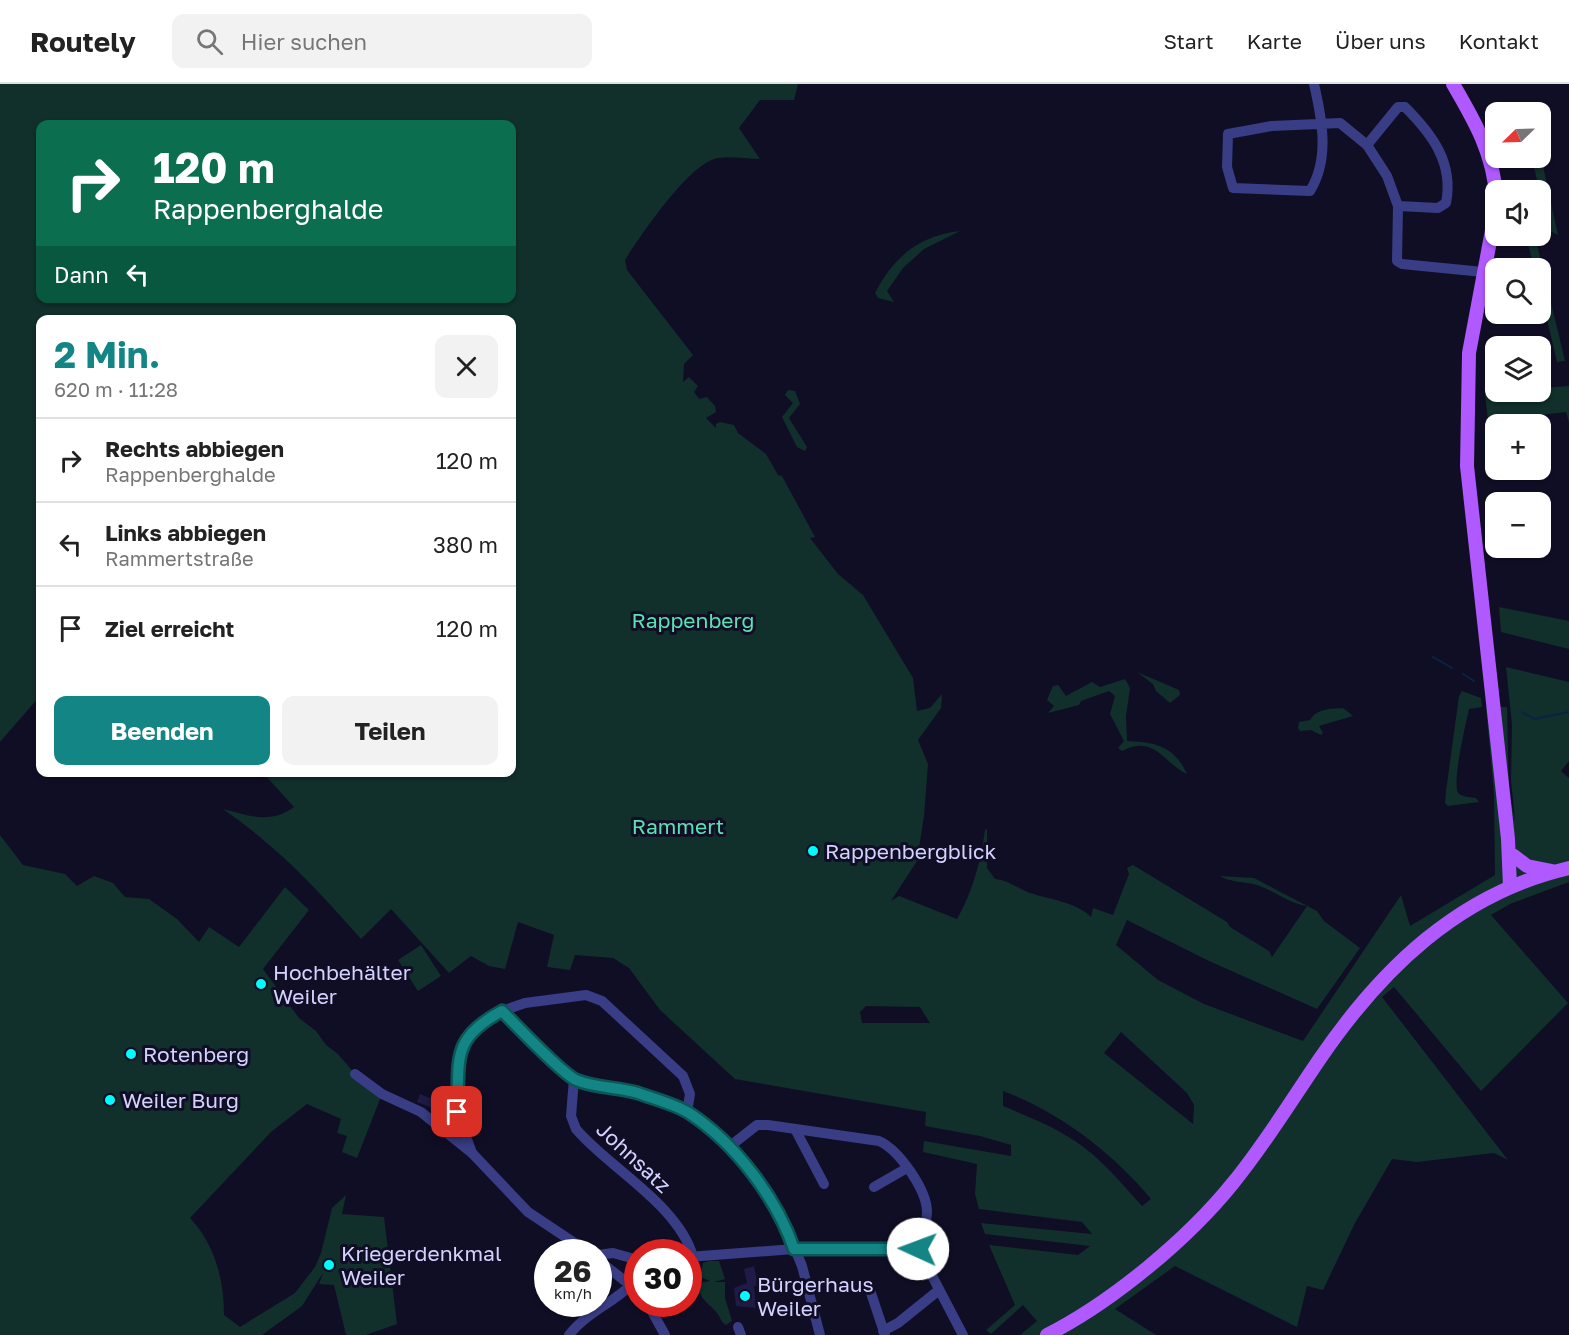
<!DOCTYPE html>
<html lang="de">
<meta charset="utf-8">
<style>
:root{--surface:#fff;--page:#f2f2f2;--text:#222;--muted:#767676;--line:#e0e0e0;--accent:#138585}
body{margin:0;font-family:"Golos Text",sans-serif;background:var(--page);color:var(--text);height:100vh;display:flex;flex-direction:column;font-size:22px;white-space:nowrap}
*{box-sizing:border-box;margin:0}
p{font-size:20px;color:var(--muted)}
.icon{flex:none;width:33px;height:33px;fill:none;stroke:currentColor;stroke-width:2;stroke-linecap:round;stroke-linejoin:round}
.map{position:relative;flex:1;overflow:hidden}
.details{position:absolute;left:36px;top:231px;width:480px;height:462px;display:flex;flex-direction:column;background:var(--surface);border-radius:12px;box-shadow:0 2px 4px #0004}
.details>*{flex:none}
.hud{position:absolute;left:36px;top:36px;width:480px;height:183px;border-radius:12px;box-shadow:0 2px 4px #0004;background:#0b6e4f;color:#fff;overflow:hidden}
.needle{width:39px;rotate:247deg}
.tools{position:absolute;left:1485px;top:18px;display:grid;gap:12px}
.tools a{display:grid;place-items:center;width:66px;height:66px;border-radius:12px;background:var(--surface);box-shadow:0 2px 4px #0004;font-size:30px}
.speed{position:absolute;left:534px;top:1155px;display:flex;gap:12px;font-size:30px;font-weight:700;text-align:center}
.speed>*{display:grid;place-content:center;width:78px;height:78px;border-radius:50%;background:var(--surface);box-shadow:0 2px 4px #0004;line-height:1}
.speed small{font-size:15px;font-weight:400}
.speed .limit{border:9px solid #d22;background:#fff;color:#111}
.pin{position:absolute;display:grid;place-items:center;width:51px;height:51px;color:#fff;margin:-26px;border-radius:12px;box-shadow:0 3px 9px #0006}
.me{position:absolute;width:66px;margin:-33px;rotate:272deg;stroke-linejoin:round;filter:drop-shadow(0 0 4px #0008)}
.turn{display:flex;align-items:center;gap:21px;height:126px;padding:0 18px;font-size:27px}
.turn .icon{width:78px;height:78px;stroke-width:2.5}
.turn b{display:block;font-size:42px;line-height:51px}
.then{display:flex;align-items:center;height:57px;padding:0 18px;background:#0003;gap:12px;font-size:22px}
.round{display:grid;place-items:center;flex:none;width:63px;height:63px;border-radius:12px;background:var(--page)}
.summary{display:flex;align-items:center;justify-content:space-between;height:102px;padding:0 18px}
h1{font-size:36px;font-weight:700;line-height:45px;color:var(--accent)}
.primary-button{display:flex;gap:12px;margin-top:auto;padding:12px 18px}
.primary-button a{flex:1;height:69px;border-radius:12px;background:var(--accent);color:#fff;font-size:24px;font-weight:700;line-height:69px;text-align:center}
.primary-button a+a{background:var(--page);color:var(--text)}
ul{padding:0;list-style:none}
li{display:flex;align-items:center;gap:18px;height:84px;padding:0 18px;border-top:2px solid var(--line)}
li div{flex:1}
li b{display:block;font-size:22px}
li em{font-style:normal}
header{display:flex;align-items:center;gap:36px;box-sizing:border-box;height:84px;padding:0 30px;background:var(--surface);border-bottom:2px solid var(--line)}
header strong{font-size:28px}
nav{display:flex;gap:33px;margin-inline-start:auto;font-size:21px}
.search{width:420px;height:54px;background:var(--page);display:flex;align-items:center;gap:15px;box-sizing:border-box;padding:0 21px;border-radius:12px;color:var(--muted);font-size:22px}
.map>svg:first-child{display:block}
.green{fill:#112f2b;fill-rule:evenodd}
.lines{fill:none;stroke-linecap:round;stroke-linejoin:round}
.stream{stroke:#092443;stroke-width:2}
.building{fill:#1f1a46}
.minor{stroke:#393d85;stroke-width:10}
.major{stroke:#b059ff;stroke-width:14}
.route-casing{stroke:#0c5656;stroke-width:15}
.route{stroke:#138585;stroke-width:10}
.poi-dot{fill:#00fdfd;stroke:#100e25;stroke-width:2}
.labels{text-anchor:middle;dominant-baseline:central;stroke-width:6;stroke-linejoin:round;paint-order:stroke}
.park-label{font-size:21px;fill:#5ce1b3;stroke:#100e25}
.poi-label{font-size:21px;fill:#d3d2ff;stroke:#100e25;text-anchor:start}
.street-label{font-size:21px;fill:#d3d2ff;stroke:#100e25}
</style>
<header>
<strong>Routely</strong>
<div class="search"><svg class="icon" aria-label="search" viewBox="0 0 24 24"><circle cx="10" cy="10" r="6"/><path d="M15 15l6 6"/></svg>Hier suchen</div>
<nav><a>Start</a><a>Karte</a><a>Über uns</a><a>Kontakt</a></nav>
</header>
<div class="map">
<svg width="1569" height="1251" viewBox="0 0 1569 1251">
<rect width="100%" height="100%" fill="#100e25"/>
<!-- green -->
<g class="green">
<path d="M0,0h798l-4,16h-34l-21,28 21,31c-13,0 -28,-3 -42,-1 -28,4 -77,77 -93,102l2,10 66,85 -9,9 -1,18 6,-5 9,9 -4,6 5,7 8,-2 8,9 1,6 -10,6 10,10v-4l4,-2 14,3 4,8 28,21 12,21 4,1 33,61 -5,1 28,36 25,21 50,83 4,33 13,-3 12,-14 -1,14 -23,32 10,24 -4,52 -7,45 -26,40 8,-5 58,23c15,-26 24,-58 28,-89l2,-1v39l8,11c13,1 22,9 35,14 19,6 46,9 61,24l2,-9 20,7 16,-41 -2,-6 6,-3 94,57 3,5 39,24 3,6 35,-51c-19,-3 -32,-15 -50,-21 -12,-4 -26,-2 -37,-9l34,2 63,33 7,10 36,27 -43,61 -108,-48 -82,-41 -11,25 42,35 46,24 99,37 98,-146 9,31 85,-51 -1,-81 -8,-87h21l2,86 6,28 -4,-41 1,-55 -6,-58 63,15v79l-8,10 8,7v104l-59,22 -19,11 77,88 -87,88 -87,-104 -12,10 126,163 -14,-7 -77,9 -25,-3 -37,64 -32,67 -16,-4 -10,41 -122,-61 -60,43 41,26h-136l17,-14 -14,-16 -32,29 -5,-4 29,-25 -26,-60 89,10 12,-9 -105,-12 -4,-11 111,11 -10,-12 -103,-13 -4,-15 2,-30 -54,-12 1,-11 87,15v-11l-31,-9 -55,-10 1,-14 -191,-33 -75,-69 -31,-42 -16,-10 -38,-3 -5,15 -23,-3 7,-32 -36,-13 -13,47 -16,-3 -18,-10 -22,17 -58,-64 -30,30c-44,-50 -82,-91 -138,-130 26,7 48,15 71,-2l-31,-34 249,-1v-452h-472v376l-40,46zM40,40h472v174h-472zM866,922l54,1 10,16h-68l-2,-11zM1121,948l66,61 7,12 -1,19 -89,-71zM1003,1007c56,21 110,62 148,108l-9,7c-21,-23 -41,-48 -67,-65 -22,-15 -48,-25 -72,-35z"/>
<path d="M1540,73h1l17,78 -10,-5 -16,-72z"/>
<path d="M960,147l-36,18 -21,19 -16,23 7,11 -16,-4 -3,-5c19,-36 43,-57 85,-62z"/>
<path d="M1526,152h9l30,125 -8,1 -16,-68 -1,-26h-6z"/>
<path d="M1569,302v36l-3,-10 -78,9 -3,-27 55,-2 1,-4z"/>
<path d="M788,306l7,1 5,13 -11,14 18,29 -2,4 -8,-4 -15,-30 11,-14 -8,-8z"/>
<path d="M1499,523l70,14v28l-68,-17z"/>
<path d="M1137,588l42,18 1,5 -10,8 -14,-12 -3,-7z"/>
<path d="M1125,595l5,9 -4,28 1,25c26,1 47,4 60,33 -24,-11 -32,-40 -65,-23l-4,-3 6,-7 -14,-27 5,-18 -6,-5 -28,10 -2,4 -31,8 6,-7 -7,-6 6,-14 5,-1 8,11 26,-14 8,5z"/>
<path d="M1462,607l19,7 1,9 -13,2c-3,14 -17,73 -11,84 3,4 13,4 18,5l3,4 -31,4 -3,-3 1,-12 13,-95z"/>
<path d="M1343,624l10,8 -34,10 4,7 -2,2 -10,-5 -11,1 -2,-3 1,-6 11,-2c8,-12 20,-11 33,-12z"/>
<path d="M0,751l23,30 42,9 12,12 17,-10 19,7 12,14 24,2 28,20 22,23 10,-15 30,20 46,-60 24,23 -46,59 36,49 17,13 10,14 12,9 17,20 27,20 -25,64 -15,-6 5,-16 -10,-3 4,-14 -34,-15 -36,28 -81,86c25,27 34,61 34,97l16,12 55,-34 20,-26 6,-14 11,-45 14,-13 -4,19 42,3 13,107 -31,11h-20l-12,-50 -15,-1 4,-11 -21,33 -40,29h-262z"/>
<path d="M421,861l20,31 -23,15 -20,-31z"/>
<path d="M709,1177h10l6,18 -11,3h11v16l7,23 -6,4c-6,-4 -5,-7 -9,-12 -8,-10 -19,-14 -18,-30l11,-2 -10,-4 3,-14z"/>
</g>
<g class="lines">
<!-- stream -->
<g class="stream">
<path d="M1433,573l19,11"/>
<path d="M1463,590l11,7"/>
<path d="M1522,628l12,7 35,-7"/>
</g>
</g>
<!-- building -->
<g class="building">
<path d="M420,1010l20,8 13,22 -2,2 -19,-18 -15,-6z"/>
<path d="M754,1182l4,20h-4l2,22 -20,-2 -2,-18 13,-5 -3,-14z"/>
</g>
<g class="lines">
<!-- minor -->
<g class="minor">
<path d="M1314,0c8,35 16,75 -4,107l-77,-3 -6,-21 1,-33 44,-8 68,-3 27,22 20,31 11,30 -1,55 5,3 81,8"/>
<path d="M1367,61l31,-38h7c27,27 49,56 41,96l-8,5 -40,-2"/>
<path d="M502,927l72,68 62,13 51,20 42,35 29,35 28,45 16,39 18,69"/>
<path d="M355,990l27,20 39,18 51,41 56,59 60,40"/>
<path d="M574,995l-3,37 5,13c33,39 103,76 117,128"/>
<path d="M795,1045l29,55"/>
<path d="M729,1063l28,-22h11l111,16c20,9 48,49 48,71 0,12 -6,26 -9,37"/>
<path d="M472,1069l-15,-41 3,-55 11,-26 31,-20 23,-8 61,-8 16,6 81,75 7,18 -3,18"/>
<path d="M874,1103l33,-19"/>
<path d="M598,1171l15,-2 25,7"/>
<path d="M688,1173l106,-8h124l45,86"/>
<path d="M598,1176l40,31"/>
<path d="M871,1209l14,42"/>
<path d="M648,1220l17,31"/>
<path d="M738,1243l3,8"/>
<path d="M883,1247l15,-8 41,-33"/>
<path d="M569,1251c17,-22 42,-31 62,-50"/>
</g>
<!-- major -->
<g class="major">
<path d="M1453,0c21,36 41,70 43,113"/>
<path d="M1496,125l-27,144 -2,113 41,373 2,48"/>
<path d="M1514,772l13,10 25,5"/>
<path d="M1047,1251c65,-33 141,-96 186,-152 32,-39 58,-82 86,-123 62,-91 140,-167 250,-192"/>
</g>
</g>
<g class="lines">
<!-- route casing -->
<g class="route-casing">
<path id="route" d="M457,1028c3,-53 -7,-73 45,-101 14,14 59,62 74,69 19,8 42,7 62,13 16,6 37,11 51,20 46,30 87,84 105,136h124"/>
</g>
<!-- route -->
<use href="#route" class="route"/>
</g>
<!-- markers -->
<g class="poi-dot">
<circle cx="813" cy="767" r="6"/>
<circle cx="261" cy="900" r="6"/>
<circle cx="131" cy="970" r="6"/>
<circle cx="110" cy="1016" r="6"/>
<circle cx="329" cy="1181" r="6"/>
<circle cx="745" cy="1212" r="6"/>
</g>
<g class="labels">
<!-- park labels -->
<g class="park-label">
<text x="693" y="536">Rappenberg</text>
<text x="678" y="742">Rammert</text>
</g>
<!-- poi labels -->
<g class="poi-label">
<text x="825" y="767">Rappenbergblick</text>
<text x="273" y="888">Hochbehälter<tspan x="273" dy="24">Weiler</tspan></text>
<text x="143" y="970">Rotenberg</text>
<text x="122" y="1016">Weiler Burg</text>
<text x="341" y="1169">Kriegerdenkmal<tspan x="341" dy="24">Weiler</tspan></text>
<text x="757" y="1200">Bürgerhaus<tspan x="757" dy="24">Weiler</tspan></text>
</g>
<!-- street labels -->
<g class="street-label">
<text transform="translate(634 1073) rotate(43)">Johnsatz</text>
</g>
</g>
</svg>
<div class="tools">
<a><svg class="needle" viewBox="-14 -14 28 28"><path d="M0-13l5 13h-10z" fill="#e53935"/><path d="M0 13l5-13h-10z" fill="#767676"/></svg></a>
<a><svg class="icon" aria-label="sound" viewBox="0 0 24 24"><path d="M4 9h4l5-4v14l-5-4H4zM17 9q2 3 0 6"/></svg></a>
<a><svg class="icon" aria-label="search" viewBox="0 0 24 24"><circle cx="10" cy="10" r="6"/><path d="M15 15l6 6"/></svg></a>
<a><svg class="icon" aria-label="layers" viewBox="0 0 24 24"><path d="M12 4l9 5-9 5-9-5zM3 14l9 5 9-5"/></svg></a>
<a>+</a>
<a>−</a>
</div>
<div class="speed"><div>26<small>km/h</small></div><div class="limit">30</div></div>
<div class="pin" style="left:457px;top:1028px;background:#d93025"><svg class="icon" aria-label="arrive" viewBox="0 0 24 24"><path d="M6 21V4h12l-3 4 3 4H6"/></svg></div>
<svg class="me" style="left:918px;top:1165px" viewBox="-20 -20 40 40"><circle r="19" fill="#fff"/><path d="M0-13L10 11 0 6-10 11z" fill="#138585"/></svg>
<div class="hud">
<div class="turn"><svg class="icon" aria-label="right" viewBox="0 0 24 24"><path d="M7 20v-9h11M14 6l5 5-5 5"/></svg><div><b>120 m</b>Rappenberghalde</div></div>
<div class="then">Dann<svg class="icon" aria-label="left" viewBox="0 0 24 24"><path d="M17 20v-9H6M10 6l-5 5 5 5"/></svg></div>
</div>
<section class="details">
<div class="summary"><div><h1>2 Min.</h1><p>620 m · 11:28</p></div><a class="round"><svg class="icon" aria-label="close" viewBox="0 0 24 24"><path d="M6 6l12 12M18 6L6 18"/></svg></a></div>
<ul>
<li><svg class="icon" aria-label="right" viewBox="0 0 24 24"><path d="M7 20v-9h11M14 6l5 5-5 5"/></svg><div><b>Rechts abbiegen</b><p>Rappenberghalde</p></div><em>120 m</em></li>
<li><svg class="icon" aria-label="left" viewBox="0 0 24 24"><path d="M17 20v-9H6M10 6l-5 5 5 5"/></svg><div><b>Links abbiegen</b><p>Rammertstraße</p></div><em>380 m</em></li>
<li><svg class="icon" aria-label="arrive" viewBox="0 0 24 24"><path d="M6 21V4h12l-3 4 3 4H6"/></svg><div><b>Ziel erreicht</b></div><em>120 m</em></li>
</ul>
<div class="primary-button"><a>Beenden</a><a>Teilen</a></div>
</section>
</div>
